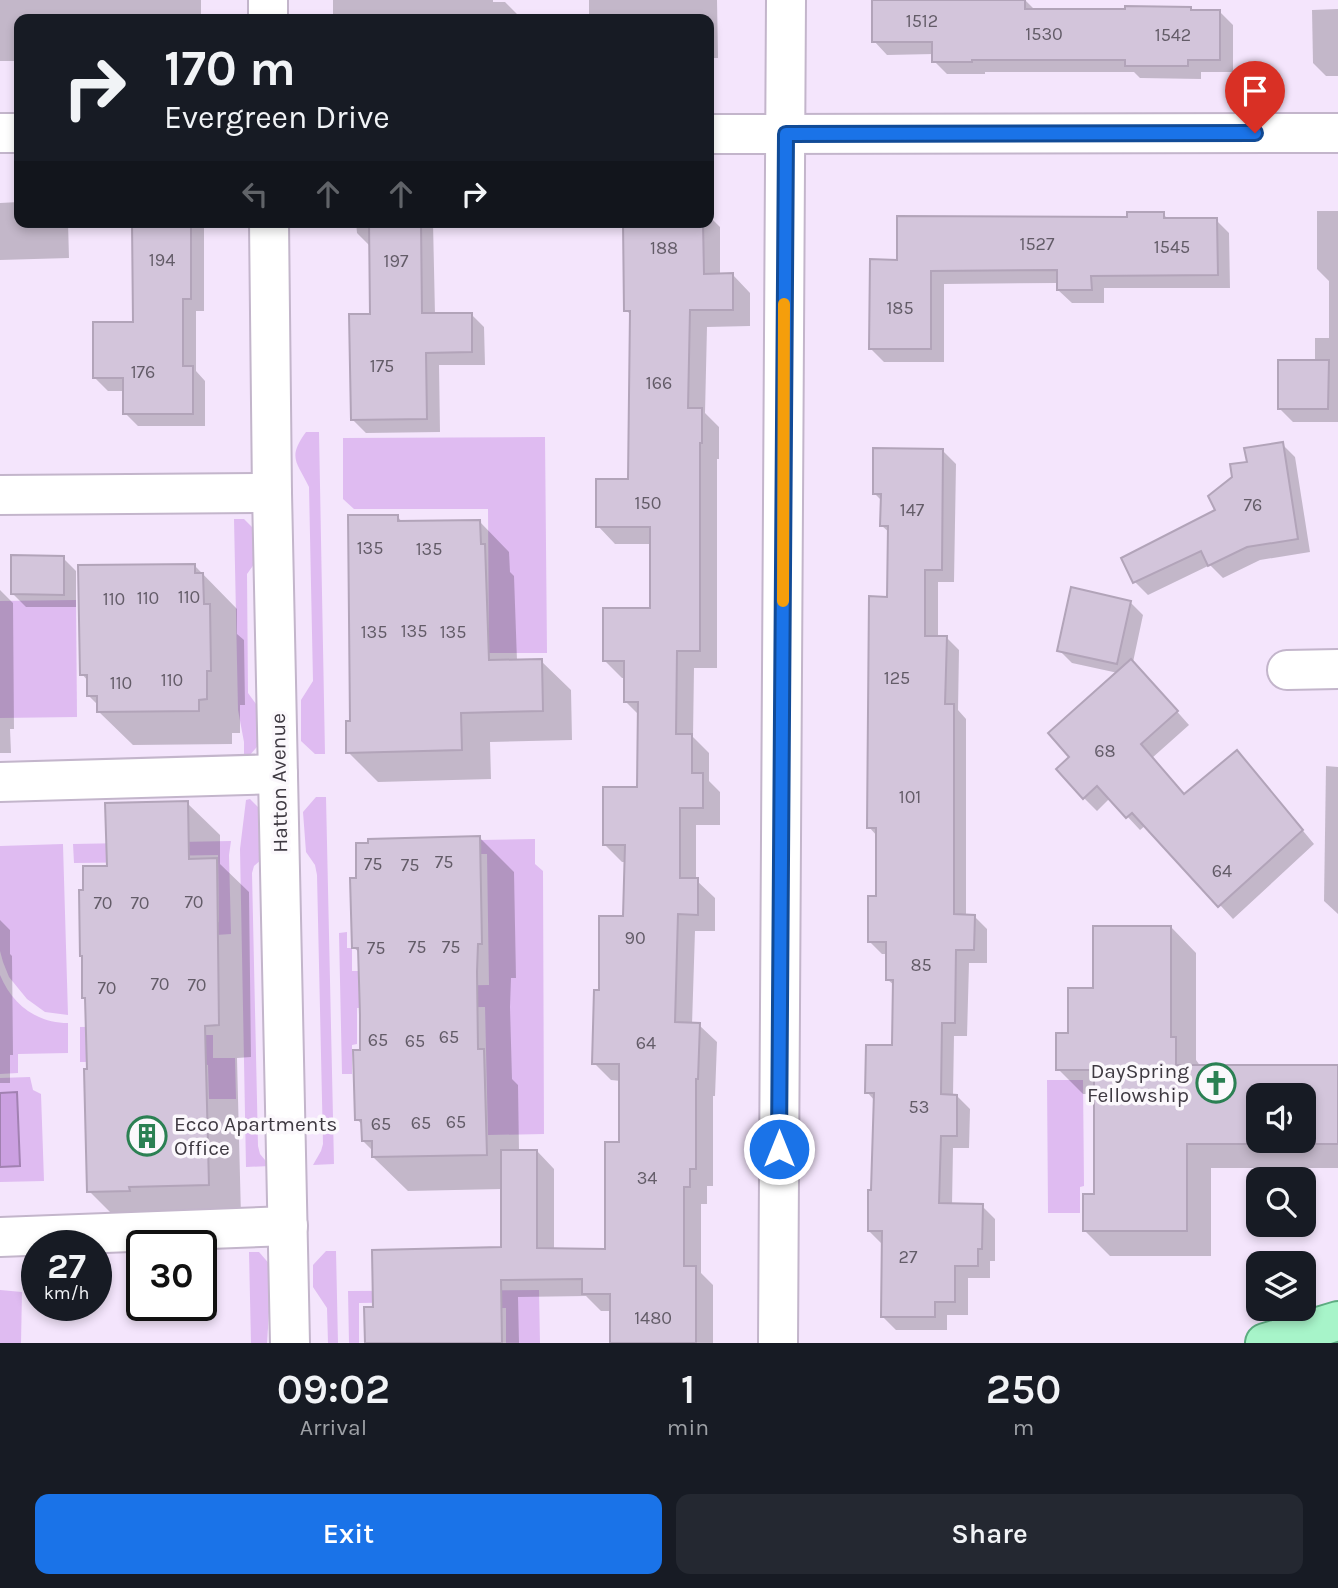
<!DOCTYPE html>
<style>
:root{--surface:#171b24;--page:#242831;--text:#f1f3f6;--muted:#9ea1a6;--accent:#1a73e8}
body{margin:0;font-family:Karla,sans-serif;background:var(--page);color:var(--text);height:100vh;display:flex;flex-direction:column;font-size:26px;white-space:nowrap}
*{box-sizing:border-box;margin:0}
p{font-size:23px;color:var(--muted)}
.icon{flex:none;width:38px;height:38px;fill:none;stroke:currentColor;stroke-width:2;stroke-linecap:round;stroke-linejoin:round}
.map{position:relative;height:1343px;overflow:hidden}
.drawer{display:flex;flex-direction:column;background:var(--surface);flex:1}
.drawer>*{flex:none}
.top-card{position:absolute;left:14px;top:14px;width:700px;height:214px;border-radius:14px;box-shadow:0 4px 10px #0003;background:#171b24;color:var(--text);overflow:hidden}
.tools{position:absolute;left:1246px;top:1083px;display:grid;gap:14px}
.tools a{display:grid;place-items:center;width:70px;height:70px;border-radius:14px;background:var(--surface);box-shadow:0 4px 10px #0003;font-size:35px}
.speed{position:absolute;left:21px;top:1230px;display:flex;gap:14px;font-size:35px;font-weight:700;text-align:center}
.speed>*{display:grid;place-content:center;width:91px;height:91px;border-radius:50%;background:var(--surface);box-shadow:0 4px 10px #0003;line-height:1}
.speed small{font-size:18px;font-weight:400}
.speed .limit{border:4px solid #111;border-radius:10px;background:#fff;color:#111}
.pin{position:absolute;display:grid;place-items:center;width:60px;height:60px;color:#fff;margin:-72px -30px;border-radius:50% 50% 50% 0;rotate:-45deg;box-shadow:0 0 7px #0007}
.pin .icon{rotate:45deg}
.me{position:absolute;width:77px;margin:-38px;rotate:0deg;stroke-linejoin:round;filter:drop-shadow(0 0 5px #0008)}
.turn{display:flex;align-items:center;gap:24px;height:147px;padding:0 35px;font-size:32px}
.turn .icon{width:91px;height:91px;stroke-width:2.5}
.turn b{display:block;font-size:49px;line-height:60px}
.lanes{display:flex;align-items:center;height:66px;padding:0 35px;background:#0003;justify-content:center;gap:35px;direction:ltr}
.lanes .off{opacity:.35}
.eta{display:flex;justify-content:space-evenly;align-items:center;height:119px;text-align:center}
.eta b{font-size:42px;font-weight:600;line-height:49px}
.action{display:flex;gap:14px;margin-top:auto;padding:14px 35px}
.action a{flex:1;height:80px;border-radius:14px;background:var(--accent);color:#fff;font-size:28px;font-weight:600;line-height:80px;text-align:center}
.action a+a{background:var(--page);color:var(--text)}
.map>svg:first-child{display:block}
.green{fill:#dfbbf1}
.water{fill:#cba0e1;stroke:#a181b1;stroke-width:2}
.shadow{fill:#0003;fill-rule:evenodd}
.building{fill:#d3c5db;stroke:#b2a4b9;stroke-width:2;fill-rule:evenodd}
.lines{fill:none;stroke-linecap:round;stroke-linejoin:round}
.minor-casing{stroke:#c3b5cb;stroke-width:42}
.primary-casing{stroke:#5dad82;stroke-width:42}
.minor{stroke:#fff;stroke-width:38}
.primary{stroke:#a7f4c9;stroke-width:38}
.route-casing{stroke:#114b97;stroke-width:18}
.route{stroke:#1a73e8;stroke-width:12}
.slow{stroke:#f59e0b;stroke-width:12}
.labels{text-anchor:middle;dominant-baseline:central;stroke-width:7;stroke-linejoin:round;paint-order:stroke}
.number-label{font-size:18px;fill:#635c68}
.street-label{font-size:21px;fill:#3e3941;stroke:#fbf8fc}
.poi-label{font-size:21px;fill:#3e3941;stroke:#fbf8fc;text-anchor:end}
</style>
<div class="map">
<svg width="1338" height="1343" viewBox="0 0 1338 1343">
<rect width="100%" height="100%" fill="#f4e5fc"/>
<!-- green -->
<g class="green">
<path d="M306,432h13l6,322h-10l-14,-13v-41l12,-19 -4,-194c-12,-25 -22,-29 -3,-55z"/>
<path d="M545,437l2,216h-58l-1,-144h-134l-11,-10v-61z"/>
<path d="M234,519h10l13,13v28l-10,14 1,119 11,15 3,33 -13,15h-5v-14l-6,-32z"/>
<path d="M76,600l1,117 -77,1v-117z"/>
<path d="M316,797h10l8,367 -21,1 8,-14 2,-7 -6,-269 -2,-10 -9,-13 -3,-40z"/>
<path d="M250,799l14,14 -2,46 -8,7 -2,7 6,273 2,8 10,12 -24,1 -6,-318 6,-49z"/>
<path d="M535,839v25l8,7 1,263 -56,1 -3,-128 -128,1v36l-5,1v29h-10l-3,-141 8,-1v16h5v23h8l1,16 128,-2 -2,-131h-6l-1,-14z"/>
<path d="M231,841l-2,14 2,79 -15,1v-12l3,-1 -1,-67 -60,1v6l-84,1 -1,-19z"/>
<path d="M63,844v1l5,170 -23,-3 -18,-13 -18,-22 -6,-15 -3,-11v-105z"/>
<path d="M0,975c12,29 36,48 68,48v30l-50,1v19l-18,1z"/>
<path d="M163,1026v9h50v23h22l1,41h-27l-1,-34 -41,-4 -87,1v-35z"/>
<path d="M30,1077l3,13 8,4 3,87 -44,1v-104z"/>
<path d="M1047,1080h36l1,106 -4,1v26h-32z"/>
<path d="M326,1251h10l2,92h-10l-1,-35 -14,-21v-22z"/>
<path d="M249,1252h10l13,15 -5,76h-16z"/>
<path d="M0,1290l22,2 -1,51h-21z"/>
<path d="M539,1290l1,53h-34v-35l-89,1v-7l-58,1v40h-10l-1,-52z"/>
</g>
<!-- water -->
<path class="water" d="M17,1092l3,74 -20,1v-74z"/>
<!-- shadow -->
<g class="shadow">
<path d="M0,0h201v19h-182v42h-19z"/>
<path d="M333,0h160v2h12l13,13v4h-185z"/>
<path d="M589,0h128l1,58h-9v-39h-120z"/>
<path d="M874,0h151l11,11 154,-2 3,3h27l13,13v47h-32v7l-61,-1 -6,-6h-149v2h-38l-13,-13v-7l-47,1 -13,-14z"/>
<path d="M1338,9v67h-12l-13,-13 -1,-53z"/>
<path d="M19,202v20h49l1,36 -69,2v-57z"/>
<path d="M1317,211h21v211h-45l-13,-13 35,-47v-24h14v-57l-12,-12z"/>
<path d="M1163,214l6,6h47l13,13 1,55h-126v15h-32l-14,-13v-7l-114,1v78h-60l-13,-13 28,-87 230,-44z"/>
<path d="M709,216l11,11v48h13l17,18v33l-43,1 -2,86 14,14v32h-2v209h-23l-1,69 16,16v28l11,11v33h-24v55l19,18v33h-20l-3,94h7l18,17 -2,54h-2v90h-6v18h-6v69l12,12v58h-101v-32h-11l-15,-15 -68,1 1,46h-152l8,-35 127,-60v-59l-94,2 -35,-34v-6l-10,-10v-15l-6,-7 5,-68 -2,-98 -7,-6 127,-109 34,34 2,106h-5l-1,29 2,72 6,6 1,66h18l17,18v81h52l15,-106v-63l-10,-1 -17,-17 7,-72 24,-73 2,-56h-5l-18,-18 35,-55 1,-73 -14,-14v-24h-4l-18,-18 48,-50v-66h-37l-17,-18 32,-45 2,-165 -6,-6 -1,-88h84z"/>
<path d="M134,222h70v89h-8v60l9,10v45h-67l-13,-13v-22h-17l-13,-13 40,-54z"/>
<path d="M356,222h77l2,93 36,-1 13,13 1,38h-46l1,67 -74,1 -13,-13 19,-104 -2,-70 -13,-13z"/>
<path d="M1282,444l13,13 15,95 -50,8 -37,18 -13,-13 -62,30 -13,-13 -12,-24 95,-47 31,-48z"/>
<path d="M943,451l13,13 -2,118h-16v55h8l13,13 -1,60 8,9v197h8l13,13v34h-18l-2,73h-13l-1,60h4l13,13 -1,39h-16l-1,57 30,1 13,13v42h-5v17h-22v37h-21v15h-51l-13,-13v-72l-14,-14 4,-39 2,-91 -8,-9 27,-45 1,-61 -8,-7 1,-25h-6l-13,-13 8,-43v-62l-8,-9 20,-229 1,-65 -8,-7 1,-24 -8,-8z"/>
<path d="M397,516l6,7 77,-1 29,30 1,20 4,4 3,85h24l30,29 1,50 -82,2 1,37 -113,3 -30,-30 4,-30z"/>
<path d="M63,558l13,13v36h-50l-13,-13z"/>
<path d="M194,565l43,44v25l7,6 1,65h-5v28h-8v11l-99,1 -35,-34v-6l-10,-10v-14l-6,-7z"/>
<path d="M0,590l13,13 1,126h-4l1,24h-11z"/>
<path d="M1130,602l13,13 -10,47 56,63 -37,33 33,37 64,-29 65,78 -81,75 -87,-94 -6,5 -30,-32 -13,13 -13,-13 -12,-40 46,-85 -46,-10 -13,-13z"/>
<path d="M1326,766l12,1v147l-14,-13z"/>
<path d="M187,803l33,32v29l29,28 2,165 -14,1 4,159 -119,7 -33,-33v-120l-2,-70 -3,-3 1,-106 23,-24z"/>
<path d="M0,920l10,10v24l2,2 1,99h-3v28h-10z"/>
<path d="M1171,927l25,26v107l5,7h137v101h-127v88h-101l-25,-25 11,-35v-102h-13l-25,-25 12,-35 25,-45zM1258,1096h46v45h-46z"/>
</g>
<!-- building -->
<g class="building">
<path d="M872,0h153v9h100v-3l66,1v3h29v50h-32v6h-63v-6h-153v2h-40v-20h-60z"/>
<path d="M1127,212h37v6h53l1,57 -127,1 1,14h-35v-20l-126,1v78h-62l1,-90 27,1v-44l230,1z"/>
<path d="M132,222h59v77h-8v67h10v48h-70v-36h-30v-56h40z"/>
<path d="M369,222h52l1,91h50v39l-46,1 1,66 -76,1 -2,-106h21z"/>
<path d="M623,222h80l1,52 29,-1v37h-43l-2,98h14v35h-2v208h-23l-1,83h16v39h11v35h-23v70h18v37l-20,-1 -3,108 25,1 -2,56h-2v90h-6v18h-6v79h12v77h-86v-49h-28v-15l-81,1 1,63h-137l-1,-36h9l-1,-57 129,-3v-97h36v98l68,1v-107h14v-78h-27l2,-74h5v-74h24l2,-71h-22v-58h34l1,-85h-14v-41h-21v-53h47v-81h-54v-48h32l2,-168h-6z"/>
<path d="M1278,360h51l-1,49h-50z"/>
<path d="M1283,442l15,97 -51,8 -39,19 -7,-15 -68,32 -12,-25 94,-48 -7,-14 24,-19 -2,-13 17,-2 -3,-14z"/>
<path d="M873,448l70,1 -1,121h-17v66h22l-2,68h9v210l21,1 -1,35h-18l-1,73h-13l-1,71 16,1v41h-16l-2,67 44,1 -1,45h-4v17h-23v36h-20v15h-54l1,-86h-14v-41h3l3,-97h-9l1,-48h26l1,-65h-7v-38h-18v-46h8v-68h-9l2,-232 18,1 1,-71h-8l1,-32h-8z"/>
<path d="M348,515h50v6l82,-1 1,24h4l4,116 53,-1 1,52 -82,2 1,37 -116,3v-32h4z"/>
<path d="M11,555l53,1v39l-53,-1z"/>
<path d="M195,564v9h8l1,31h6l1,67h-4v28l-8,1v11l-102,1v-16h-10v-21h-7l-2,-110z"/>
<path d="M1071,587l60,14 -14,63 -60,-13z"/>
<path d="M1131,659l47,52 -37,33 43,50 53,-44 66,80 -85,77 -86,-94 -6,5 -29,-32 -14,13 -27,-30 13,-12 -21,-24z"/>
<path d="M188,801l1,58 28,-1 2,167 -14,1 4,159 -80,2 1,4 -43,1 -3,-123h3l-2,-71h-3v-42h-2l-1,-66h4v-24h24l-2,-63z"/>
<path d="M480,836l2,108h-4l-1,28 1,77h6l3,106 -115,2v-16h-10l-1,-21h-6l-2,-70h7v-35l-2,-67h-6l-2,-70h6v-35h12v-4z"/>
<path d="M1093,926h78v111h5v28h162v79h-151v87h-104v-37h11v-124h-38v-37h12v-45h25zM1258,1096h46v45h-46z"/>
</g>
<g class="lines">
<!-- minor casing -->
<g class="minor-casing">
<g id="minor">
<path d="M268,0v19"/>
<path d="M0,133h19"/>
<path d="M709,134l629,-1"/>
<path d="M269,222l3,271 18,850"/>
<path d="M0,495l272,-2"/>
<path d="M1287,670l51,-1"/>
<path d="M0,782l278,-8"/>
<path d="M0,1237l288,-11"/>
<path d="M778,1343l8,-1343"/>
</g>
</g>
<!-- primary casing -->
<g class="primary-casing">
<path id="primary" d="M1265,1343l73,-22"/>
</g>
<!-- minor -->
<use href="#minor" class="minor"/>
<!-- primary -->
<use href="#primary" class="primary"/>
</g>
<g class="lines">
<!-- route casing -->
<g class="route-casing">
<path id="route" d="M779,1149l7,-1015 469,-1"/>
</g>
<!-- route -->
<use href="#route" class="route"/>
<!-- slow -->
<path class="slow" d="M783,601l1,-297"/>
</g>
<!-- icons -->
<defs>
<g id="church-ring" transform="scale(2.0125)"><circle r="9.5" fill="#fbf8fc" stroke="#2b8053" stroke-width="1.5"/><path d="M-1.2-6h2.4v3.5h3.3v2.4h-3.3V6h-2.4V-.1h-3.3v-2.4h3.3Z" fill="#2b8053"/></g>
<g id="building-ring" transform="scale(2.0125)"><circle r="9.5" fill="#fbf8fc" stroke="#2b8053" stroke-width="1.5"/><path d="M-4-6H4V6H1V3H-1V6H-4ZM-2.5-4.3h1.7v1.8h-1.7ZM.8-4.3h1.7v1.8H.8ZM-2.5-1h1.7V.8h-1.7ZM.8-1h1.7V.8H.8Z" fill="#2b8053"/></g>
</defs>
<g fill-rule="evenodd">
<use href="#church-ring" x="1216" y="1083"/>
<use href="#building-ring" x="147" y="1136"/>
</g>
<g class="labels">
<!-- number labels -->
<g class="number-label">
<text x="922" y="21">1512</text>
<text x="1044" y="34">1530</text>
<text x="1173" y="35">1542</text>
<text x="1037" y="244">1527</text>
<text x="1172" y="247">1545</text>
<text x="664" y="248">188</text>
<text x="162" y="260">194</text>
<text x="396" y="261">197</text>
<text x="900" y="308">185</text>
<text x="382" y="366">175</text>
<text x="143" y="372">176</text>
<text x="659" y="383">166</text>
<text x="648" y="503">150</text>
<text x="1253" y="505">76</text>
<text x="912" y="510">147</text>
<text x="370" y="548">135</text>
<text x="429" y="549">135</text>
<text x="189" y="597">110</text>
<text x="148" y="598">110</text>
<text x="114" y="599">110</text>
<text x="414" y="631">135</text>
<text x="374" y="632">135</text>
<text x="453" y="632">135</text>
<text x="897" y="678">125</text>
<text x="172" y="680">110</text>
<text x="121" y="683">110</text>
<text x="1105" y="751">68</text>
<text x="910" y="797">101</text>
<text x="444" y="862">75</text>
<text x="373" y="864">75</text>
<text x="410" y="865">75</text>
<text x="1222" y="871">64</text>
<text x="194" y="902">70</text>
<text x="103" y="903">70</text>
<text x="140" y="903">70</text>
<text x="635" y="938">90</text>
<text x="417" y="947">75</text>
<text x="451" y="947">75</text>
<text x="376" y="948">75</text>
<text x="921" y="965">85</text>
<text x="160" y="984">70</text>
<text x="197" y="985">70</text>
<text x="107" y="988">70</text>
<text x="449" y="1037">65</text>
<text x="378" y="1040">65</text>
<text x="415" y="1041">65</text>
<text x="646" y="1043">64</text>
<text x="919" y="1107">53</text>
<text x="456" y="1122">65</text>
<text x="421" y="1123">65</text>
<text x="381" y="1124">65</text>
<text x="647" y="1178">34</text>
<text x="908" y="1257">27</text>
<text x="653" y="1318">1480</text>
</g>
<!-- street labels -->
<g class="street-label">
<text transform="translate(279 783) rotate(-91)">Hatton Avenue</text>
</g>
<!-- poi labels -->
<g class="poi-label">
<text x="1189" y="1071">DaySpring<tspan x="1189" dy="24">Fellowship</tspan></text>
<text x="174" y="1124" text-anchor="start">Ecco Apartments<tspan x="174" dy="24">Office</tspan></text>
</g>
</g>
</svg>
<div class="tools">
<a><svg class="icon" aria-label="sound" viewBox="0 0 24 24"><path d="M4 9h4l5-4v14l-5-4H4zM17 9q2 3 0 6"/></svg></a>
<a><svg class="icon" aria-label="search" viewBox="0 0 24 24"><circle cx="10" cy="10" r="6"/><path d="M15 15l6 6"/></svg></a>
<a><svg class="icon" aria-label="layers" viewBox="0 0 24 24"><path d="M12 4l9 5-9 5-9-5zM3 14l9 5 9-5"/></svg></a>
</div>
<div class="speed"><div>27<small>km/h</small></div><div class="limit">30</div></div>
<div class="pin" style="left:1255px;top:133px;background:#d93025"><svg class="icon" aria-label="arrive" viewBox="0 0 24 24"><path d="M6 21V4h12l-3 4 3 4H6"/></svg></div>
<svg class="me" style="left:779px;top:1149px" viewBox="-20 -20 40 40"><circle r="17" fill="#1a73e8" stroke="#fff" stroke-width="3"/><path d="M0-11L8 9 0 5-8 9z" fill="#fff"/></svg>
<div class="top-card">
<div class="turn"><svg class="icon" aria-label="right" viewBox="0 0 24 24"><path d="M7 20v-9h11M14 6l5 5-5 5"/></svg><div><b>170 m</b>Evergreen Drive</div></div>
<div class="lanes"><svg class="icon off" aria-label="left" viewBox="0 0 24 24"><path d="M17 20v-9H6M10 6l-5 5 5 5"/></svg><svg class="icon off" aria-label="ahead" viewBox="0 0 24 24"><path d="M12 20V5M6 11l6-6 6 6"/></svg><svg class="icon off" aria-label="ahead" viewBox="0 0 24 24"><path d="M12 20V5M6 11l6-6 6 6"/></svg><svg class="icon" aria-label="right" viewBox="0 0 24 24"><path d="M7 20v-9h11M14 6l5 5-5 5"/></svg></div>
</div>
</div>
<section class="drawer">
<div class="eta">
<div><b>09:02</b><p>Arrival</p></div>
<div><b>1</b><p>min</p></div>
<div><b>250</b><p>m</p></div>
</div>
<div class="action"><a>Exit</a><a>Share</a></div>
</section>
